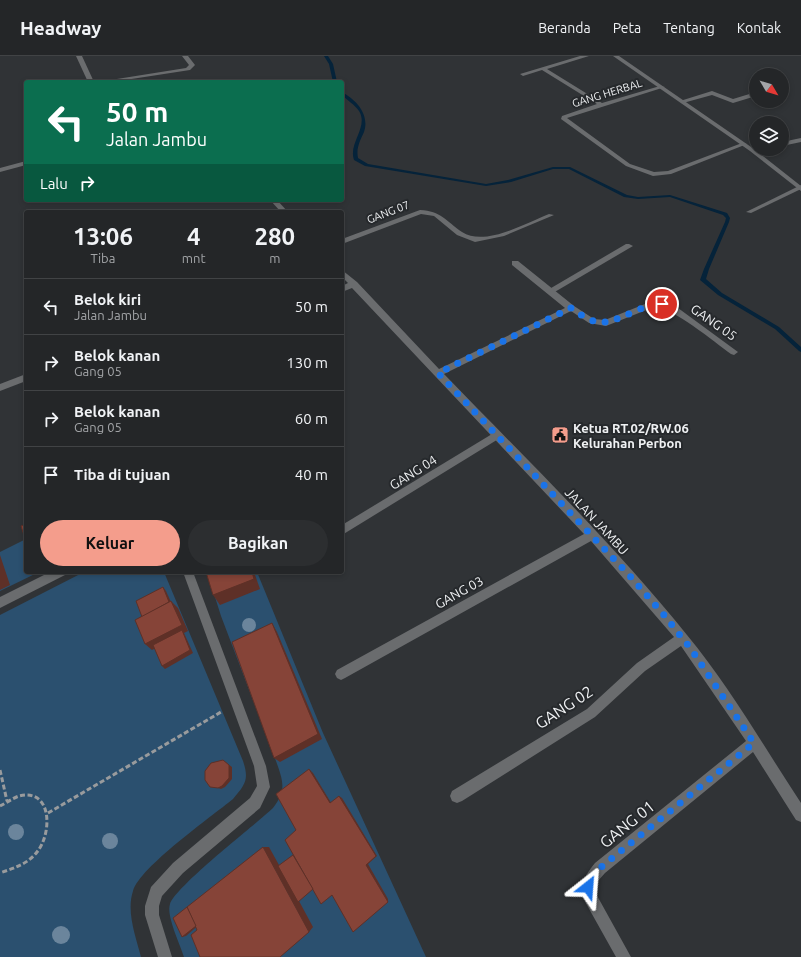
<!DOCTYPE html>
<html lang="id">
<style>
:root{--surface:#242628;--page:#2c2e30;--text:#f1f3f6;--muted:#a3a5a8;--line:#414345;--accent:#f49d8c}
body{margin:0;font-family:Ubuntu,sans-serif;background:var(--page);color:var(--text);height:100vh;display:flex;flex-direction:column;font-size:15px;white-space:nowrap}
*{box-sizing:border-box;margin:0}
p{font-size:13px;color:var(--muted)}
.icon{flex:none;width:22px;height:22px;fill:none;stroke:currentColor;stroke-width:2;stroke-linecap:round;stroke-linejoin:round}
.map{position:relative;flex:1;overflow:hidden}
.details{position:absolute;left:24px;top:154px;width:320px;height:364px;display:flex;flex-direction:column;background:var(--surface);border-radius:4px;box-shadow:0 2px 6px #0003,0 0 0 1px var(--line)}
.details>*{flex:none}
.top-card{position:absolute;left:24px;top:24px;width:320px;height:122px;border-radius:4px;box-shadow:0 2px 6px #0003,0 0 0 1px var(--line);background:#0b6e4f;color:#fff;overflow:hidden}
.needle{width:26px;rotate:128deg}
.tools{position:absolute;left:749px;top:12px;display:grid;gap:8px}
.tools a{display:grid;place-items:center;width:40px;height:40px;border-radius:50%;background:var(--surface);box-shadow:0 2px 6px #0003,0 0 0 1px var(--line);font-size:20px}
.pin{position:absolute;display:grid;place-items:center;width:34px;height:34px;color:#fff;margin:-17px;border:2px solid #fff;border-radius:50%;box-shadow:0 1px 4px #0007}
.me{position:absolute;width:44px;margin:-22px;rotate:28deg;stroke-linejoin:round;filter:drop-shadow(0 0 3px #0008)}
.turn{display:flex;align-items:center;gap:14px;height:84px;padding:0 16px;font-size:18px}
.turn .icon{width:52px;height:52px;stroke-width:2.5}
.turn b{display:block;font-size:28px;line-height:34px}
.then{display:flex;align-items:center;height:38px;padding:0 16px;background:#0003;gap:8px;font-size:15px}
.eta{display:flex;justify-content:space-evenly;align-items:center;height:68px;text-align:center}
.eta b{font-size:24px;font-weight:700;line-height:28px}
.cta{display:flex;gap:8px;margin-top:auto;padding:8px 16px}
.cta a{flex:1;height:46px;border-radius:24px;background:var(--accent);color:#111;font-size:16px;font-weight:700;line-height:46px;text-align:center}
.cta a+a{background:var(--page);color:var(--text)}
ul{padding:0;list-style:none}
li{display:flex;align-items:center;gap:12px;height:56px;padding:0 16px;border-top:1px solid var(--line)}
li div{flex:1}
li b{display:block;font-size:15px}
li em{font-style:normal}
header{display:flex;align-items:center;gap:24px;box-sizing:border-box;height:56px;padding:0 20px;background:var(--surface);border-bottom:1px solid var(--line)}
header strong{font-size:19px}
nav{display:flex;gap:22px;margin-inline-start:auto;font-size:14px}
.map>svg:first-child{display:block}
.green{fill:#2b506f}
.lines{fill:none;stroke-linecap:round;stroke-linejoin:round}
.stream{fill:#05233a;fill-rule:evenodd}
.path{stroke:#999b9d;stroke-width:3;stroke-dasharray:5 2.5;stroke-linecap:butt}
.service{fill:#6a6c6e;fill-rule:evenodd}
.minor{fill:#6a6c6e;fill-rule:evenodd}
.tertiary{fill:#6a6c6e;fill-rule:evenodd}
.tree{fill:#6b859c}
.shaded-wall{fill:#5e3027}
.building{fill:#864438;stroke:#5e3027}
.route{stroke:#1a73e8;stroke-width:7;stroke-dasharray:0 12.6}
.labels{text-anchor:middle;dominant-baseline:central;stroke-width:4;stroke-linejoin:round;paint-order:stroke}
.far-street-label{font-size:11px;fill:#eff1f3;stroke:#26292c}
.street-label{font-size:13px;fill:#eff1f3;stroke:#26292c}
.poi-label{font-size:13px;font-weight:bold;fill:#eff1f3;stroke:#26292c;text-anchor:start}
.near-street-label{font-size:16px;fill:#eff1f3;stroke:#26292c}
</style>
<header>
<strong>Headway</strong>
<nav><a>Beranda</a><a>Peta</a><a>Tentang</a><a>Kontak</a></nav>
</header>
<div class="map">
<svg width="801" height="901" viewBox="0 0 801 901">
<rect width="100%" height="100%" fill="#303336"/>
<!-- green -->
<g class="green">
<path d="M26,483v33h13l-39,19v-39z"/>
<path d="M84,516h80l79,189c6,18 3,23 -10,38 -22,18 -93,68 -100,92 -7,21 3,46 8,66h-141v-342z"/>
<path d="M207,516h50l66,161 103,224h-242c-4,-13 -18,-41 -14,-53 7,-19 84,-78 103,-96 14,-18 10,-27 3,-47l-55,-145z"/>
</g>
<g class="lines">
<!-- stream -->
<g class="stream">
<path d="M324,0h4l5,8 4,18h-4l-4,-18z"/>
<path d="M342,36c14,8 28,22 22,40 -4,9 -8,16 -6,26l10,6 118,20 22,-4 45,-13h17l57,28 11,2 32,-2 57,18 3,5 -1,4 -20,47 -3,10 16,14 57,34 22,20v5l-2,-1 -24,-22 -57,-34 -18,-15 4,-11 21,-47 1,-4 -3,-3 -53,-18 -32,2 -14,-2 -55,-28h-16l-42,13 -25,4 -121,-20 -11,-6c-6,-17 15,-33 5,-49 -4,-6 -12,-11 -17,-16z"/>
</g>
<!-- path -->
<g class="path">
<path d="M0,714l7,31"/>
<path d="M0,750c6,-3 13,-8 19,-10 34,-8 33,38 18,56 -9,12 -23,16 -37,21"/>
<path d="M48,757l173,-101"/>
</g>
<!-- service -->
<g class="service">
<path d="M580,0h9l-42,13 55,34 58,-17 5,1 -98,31 63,46 24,8 14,-1 74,-28 5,1 -76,30 -18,2 -27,-10 -65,-47 1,-3 35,-12 -55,-34 -19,6 -3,-2z"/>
<path d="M712,35l21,8 23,-7v4l-23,7 -21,-8 -29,8 -3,-2z"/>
<path d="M26,105v4l-26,7v-4z"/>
<path d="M801,129v4l-50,24 -5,-1z"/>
<path d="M420,154c21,1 26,11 42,22 23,15 64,-9 87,-18l5,1 -50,21 -29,6 -18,-7 -23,-19 -13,-2 -79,30v-5z"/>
<path d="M626,188h3l4,2 -80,47h-6l-1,-2z"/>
<path d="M497,375l3,1 2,3 -2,3 -158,97v-10z"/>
<path d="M50,516h16l-1,3 -65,33v-11z"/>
<path d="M183,516h10l73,194 4,21 -10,21 -77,65 -21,23 -3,10v9l13,42h-14l-13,-42v-9l6,-19 22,-24 77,-65 7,-12 -3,-20z"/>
</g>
<!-- minor -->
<g class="minor">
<path d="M76,0h6l12,26h-6z"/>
<path d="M182,0h6l7,9 -5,5 -78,12h-14l88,-14 3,-3z"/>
<path d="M801,82v4l-19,4v-4z"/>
<path d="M270,144h7l11,12h-7z"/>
<path d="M512,205h6l56,45 20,13 11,1 45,-18 12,-1 16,7 60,44 -4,3 -3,-1c-17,-12 -58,-47 -77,-47l-48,19 -17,-3 -18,-12 -127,63c81,84 170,170 243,261 43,52 77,112 114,168v19l-5,-2 -43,-68 -148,121 -8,9 -2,10 36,65h-15l-33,-59c-5,-13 4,-25 12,-35l151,-122 -65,-95 -36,25 -50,46 -133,84 -5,2 -5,-2 -2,-5 2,-5 135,-82 50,-46 37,-26 -83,-96 -246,137 -4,2 -4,-2 -2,-4 2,-4 247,-136 -232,-246 -10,4v-6l6,-3 -6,-6v-7l15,12 82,87 126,-61 -53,-43z"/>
<path d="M26,318v7l-26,10v-7z"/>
</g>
<!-- tertiary -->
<path class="tertiary" d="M613,0h6l135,93 47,37v5l-51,-40z"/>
</g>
<!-- trees -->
<g class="tree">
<circle cx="249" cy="569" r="7"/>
<circle cx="16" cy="776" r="8"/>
<circle cx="110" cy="785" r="8"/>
<circle cx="61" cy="879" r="9"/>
</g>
<!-- shaded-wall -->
<g class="shaded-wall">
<path d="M0,499l10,30 -10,5z"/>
<path d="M252,516h2l6,17 -40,16 -7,-10z"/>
<path d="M163,531l3,4 8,18 -31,11z"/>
<path d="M171,545l7,7 10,23 -4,2 9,20 -28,16 -3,-3 21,-32 -31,16 -7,-6z"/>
<path d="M272,567l5,9 45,107 -42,23 -6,-4z"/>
<path d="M223,704l2,2 7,5v12l-7,8 -4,2 -3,-1z"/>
<path d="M309,713l4,4 20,33 -3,-3z"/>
<path d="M339,740l3,2 35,58 -9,8 20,35v3l-22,-37z"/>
<path d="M263,791h6l30,54 17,-14 -17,14 14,26 -4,5z"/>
<path d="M201,867l-15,13 -4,1 16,-13z"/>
</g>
<!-- building -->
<g class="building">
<path d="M26,468v18l-5,-16z"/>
<path d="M206,516h46l2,7 -41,16z"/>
<path d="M163,531l6,15 -27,15 -6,-16z"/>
<path d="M171,545l11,24 -37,19 -10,-24z"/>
<path d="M272,567l46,111 -44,24 -42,-116z"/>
<path d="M182,574l8,20 -28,16 -9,-21z"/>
<path d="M223,704l6,5v13l-7,8 -4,2 -8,-1 -5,-7v-9l6,-8z"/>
<path d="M309,713l21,34 9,-7 37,60 -10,9 22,37 -35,30 -21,-37 -11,9 -36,-64 11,-10 -20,-36z"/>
<path d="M263,791l46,85 -29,25h-80l-9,-22 6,-5 -10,-23z"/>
<path d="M293,799l20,34 -15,13 -20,-36z"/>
<path d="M187,851l9,19 -14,11 -9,-19z"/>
</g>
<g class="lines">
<!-- route -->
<path class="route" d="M588,831l3,-8 9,-11 154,-125 -63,-94 -27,-34 -35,-40 -191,-202 133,-65c30,22 35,15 67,2 9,-4 15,-7 24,-6"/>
</g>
<!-- icons -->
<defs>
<g id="civic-square" transform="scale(0.9)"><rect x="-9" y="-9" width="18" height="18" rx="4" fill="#f49d8c" stroke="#26292c"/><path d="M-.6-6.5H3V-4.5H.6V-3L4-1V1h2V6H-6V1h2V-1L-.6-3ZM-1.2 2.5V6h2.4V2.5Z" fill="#111"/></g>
</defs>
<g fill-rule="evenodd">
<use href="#civic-square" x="560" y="379"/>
</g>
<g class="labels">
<!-- far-street labels -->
<g class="far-street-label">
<text transform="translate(607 37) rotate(-17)">GANG HERBAL</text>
<text transform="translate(388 156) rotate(-21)">GANG 07</text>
</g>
<!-- street labels -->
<g class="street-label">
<text transform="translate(714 266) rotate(35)">GANG 05</text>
<text transform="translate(413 416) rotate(-32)">GANG 04</text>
<text transform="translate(597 465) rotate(47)">JALAN JAMBU</text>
<text transform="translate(459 536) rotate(-29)">GANG 03</text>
</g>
<!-- poi labels -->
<g class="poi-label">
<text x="573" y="372">Ketua RT.02/RW.06<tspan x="573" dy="15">Kelurahan Perbon</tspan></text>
</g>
<!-- near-street labels -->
<g class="near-street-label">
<text transform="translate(564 651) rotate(-33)">GANG 02</text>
<text transform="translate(627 768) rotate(-39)">GANG 01</text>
</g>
</g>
</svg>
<div class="tools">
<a><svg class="needle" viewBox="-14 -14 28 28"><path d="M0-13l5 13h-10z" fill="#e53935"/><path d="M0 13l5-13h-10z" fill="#a3a5a8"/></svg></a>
<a><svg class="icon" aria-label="layers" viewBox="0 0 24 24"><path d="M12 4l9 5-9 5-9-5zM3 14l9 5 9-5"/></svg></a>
</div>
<div class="pin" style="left:662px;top:248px;background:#d93025"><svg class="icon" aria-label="arrive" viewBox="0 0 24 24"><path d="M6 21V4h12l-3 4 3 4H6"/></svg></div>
<svg class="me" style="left:588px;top:831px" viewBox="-20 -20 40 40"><path d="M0-17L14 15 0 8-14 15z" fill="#1a73e8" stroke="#fff" stroke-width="4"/></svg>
<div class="top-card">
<div class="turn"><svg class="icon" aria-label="left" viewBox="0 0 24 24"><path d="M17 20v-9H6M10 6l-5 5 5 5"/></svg><div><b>50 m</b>Jalan Jambu</div></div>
<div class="then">Lalu<svg class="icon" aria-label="right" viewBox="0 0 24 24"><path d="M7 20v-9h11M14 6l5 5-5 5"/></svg></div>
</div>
<section class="details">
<div class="eta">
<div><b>13:06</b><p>Tiba</p></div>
<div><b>4</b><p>mnt</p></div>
<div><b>280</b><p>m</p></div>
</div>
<ul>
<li><svg class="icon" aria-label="left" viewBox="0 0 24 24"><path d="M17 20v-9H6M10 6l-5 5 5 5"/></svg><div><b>Belok kiri</b><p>Jalan Jambu</p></div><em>50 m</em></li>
<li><svg class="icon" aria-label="right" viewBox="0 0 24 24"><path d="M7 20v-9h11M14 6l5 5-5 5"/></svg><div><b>Belok kanan</b><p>Gang 05</p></div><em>130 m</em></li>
<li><svg class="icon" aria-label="right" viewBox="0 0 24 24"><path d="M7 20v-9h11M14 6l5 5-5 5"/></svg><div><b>Belok kanan</b><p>Gang 05</p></div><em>60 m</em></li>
<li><svg class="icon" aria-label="arrive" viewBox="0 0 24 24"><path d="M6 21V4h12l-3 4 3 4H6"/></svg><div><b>Tiba di tujuan</b></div><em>40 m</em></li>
</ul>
<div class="cta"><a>Keluar</a><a>Bagikan</a></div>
</section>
</div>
